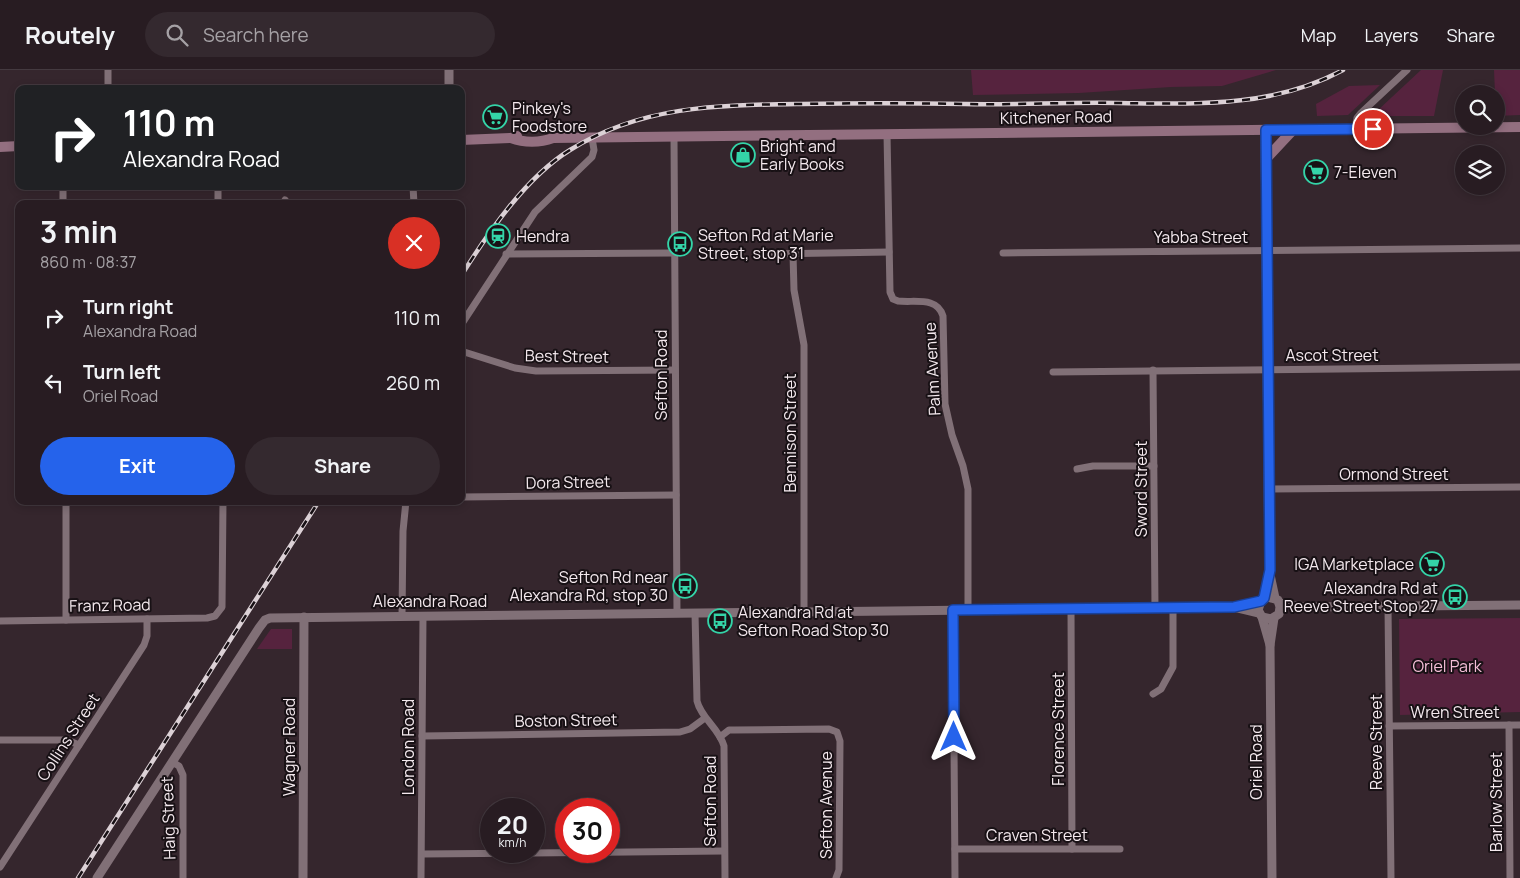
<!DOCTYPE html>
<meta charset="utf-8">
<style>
:root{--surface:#281c22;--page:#34292f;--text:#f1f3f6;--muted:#a5a1a5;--line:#443a40;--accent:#2563eb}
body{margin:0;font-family:Manrope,sans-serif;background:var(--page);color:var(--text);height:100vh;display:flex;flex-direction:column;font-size:19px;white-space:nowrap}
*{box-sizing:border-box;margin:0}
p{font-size:16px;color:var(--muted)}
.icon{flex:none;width:28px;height:28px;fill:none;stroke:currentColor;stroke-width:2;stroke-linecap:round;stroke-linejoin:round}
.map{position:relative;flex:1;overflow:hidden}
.details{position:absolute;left:15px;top:130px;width:450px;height:305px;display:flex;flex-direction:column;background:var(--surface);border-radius:10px;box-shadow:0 2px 8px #0003,0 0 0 1px var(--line)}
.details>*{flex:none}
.top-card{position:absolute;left:15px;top:15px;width:450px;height:105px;border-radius:10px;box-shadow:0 2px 8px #0003,0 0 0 1px var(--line);background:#202124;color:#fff;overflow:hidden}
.fabs{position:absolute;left:1455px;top:15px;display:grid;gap:10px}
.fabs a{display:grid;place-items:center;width:50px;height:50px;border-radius:50%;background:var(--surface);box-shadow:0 2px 8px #0003,0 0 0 1px var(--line);font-size:25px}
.speed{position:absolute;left:480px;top:728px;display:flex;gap:10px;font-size:25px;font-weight:700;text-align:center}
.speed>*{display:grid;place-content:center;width:65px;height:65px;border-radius:50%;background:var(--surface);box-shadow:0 2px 8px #0003,0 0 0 1px var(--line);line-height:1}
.speed small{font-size:12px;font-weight:400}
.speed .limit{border:8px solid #d22;background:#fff;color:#111}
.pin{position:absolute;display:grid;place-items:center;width:42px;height:42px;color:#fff;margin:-21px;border:2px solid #fff;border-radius:50%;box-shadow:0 1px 5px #0007}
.me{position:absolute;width:55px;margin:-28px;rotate:0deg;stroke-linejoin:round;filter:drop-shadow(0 0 4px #0008)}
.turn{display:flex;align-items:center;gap:18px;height:105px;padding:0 25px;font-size:22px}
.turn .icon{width:65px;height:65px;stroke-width:2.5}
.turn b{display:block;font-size:35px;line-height:42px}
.round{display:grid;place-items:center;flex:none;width:52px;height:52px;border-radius:26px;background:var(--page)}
.overview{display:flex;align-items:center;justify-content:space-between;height:85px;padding:0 25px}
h1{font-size:30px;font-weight:700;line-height:38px}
.button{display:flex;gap:10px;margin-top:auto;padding:10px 25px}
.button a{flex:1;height:58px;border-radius:30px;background:var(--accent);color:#fff;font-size:20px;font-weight:700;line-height:58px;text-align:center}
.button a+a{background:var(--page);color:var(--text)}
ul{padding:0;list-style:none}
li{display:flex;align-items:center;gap:15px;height:65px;padding:0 25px}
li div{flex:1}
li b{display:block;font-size:19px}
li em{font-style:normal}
header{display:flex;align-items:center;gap:30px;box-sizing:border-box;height:70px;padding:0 25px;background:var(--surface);border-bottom:1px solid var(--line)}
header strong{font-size:24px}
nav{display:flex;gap:28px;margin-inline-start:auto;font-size:18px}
.search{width:350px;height:45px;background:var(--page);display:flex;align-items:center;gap:12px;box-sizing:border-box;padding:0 18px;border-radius:28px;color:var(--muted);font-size:19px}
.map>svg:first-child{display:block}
.green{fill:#56233e}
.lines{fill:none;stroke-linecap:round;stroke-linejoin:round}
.minor{stroke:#817077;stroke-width:7}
.tertiary{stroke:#817077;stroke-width:9}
.secondary{stroke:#936f80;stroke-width:10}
.rail-casing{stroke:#dcd1d6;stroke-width:4.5}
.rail{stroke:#181115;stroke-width:2.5;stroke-dasharray:8;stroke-linecap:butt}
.route-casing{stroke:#184099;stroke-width:12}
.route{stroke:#2563eb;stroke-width:9}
.labels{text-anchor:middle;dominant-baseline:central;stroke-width:4;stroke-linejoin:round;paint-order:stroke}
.poi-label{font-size:16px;fill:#f4e9ee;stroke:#181115;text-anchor:start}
.street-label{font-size:16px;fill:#f4e9ee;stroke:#181115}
.park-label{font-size:16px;fill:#f4bed7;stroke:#181115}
</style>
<header>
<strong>Routely</strong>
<div class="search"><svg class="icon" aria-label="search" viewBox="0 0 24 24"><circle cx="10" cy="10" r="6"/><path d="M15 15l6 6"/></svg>Search here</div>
<nav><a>Map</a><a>Layers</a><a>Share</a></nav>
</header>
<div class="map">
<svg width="1520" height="808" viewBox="0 0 1520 808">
<rect width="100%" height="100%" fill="#35262d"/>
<!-- green -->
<g class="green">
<path d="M971,0h305l-54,16 -51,1 -92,6 -106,2z"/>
<path d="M1421,0h22l-9,46h-54l-3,-5z"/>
<path d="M1494,0h26v45l-24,1z"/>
<path d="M1380,15l-32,30 -31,1 -1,-12 33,-18z"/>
<path d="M1520,548v94l-120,3 -1,-96z"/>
<path d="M271,559h21v20h-35z"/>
</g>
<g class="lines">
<!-- minor -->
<g class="minor">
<path d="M108,0v19"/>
<path d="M1355,59l2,-11 4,-5 46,-43"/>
<path d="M887,64l3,158 3,7 5,2c16,2 39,-5 45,15l2,88 7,31 11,31 5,23v121"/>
<path d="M674,67l3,476"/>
<path d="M63,116v18"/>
<path d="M218,116v18"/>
<path d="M413,116l1,18"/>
<path d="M283,134l2,-4"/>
<path d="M1003,183l517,-5"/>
<path d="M506,184l168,-1"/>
<path d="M769,184l120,-2"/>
<path d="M793,184l1,36 10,55v267"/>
<path d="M461,255l74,-113 57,-55 2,-7 -2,-12"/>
<path d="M461,281l54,17 21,3 139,-1"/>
<path d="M1153,300l2,238"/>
<path d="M1053,302l467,-5"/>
<path d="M1077,399l16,-3h61"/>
<path d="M1269,419l251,-2"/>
<path d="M461,427l215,-2"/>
<path d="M66,431v119"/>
<path d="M1388,537l3,271"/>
<path d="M1071,539l1,240"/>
<path d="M953,541l2,267"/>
<path d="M695,543l2,88c4,17 22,27 27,45l1,132"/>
<path d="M402,546l1,-85 3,-30"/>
<path d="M0,551l207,-3 8,-2 7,-9 1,-106"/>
<path d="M1153,624l8,-5 12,-22v-59"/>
<path d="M1509,655l1,153"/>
<path d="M1389,656l131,-1"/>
<path d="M422,666l258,-4 10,-3 15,-11"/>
<path d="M720,667l9,-7h5l95,-1 8,3 3,9 -1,129 -3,8"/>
<path d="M0,670h67l12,5"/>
<path d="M172,692l7,4 4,9v103"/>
<path d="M955,779h165"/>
<path d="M422,784l302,-3"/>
<path d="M0,797l144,-222 3,-9v-17"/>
<path d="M421,808l2,-262"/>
</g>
<!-- tertiary -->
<g class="tertiary">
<path d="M449,0v19"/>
<path d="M1265,60l4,440 6,28"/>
<path d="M1264,528l5,-25"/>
<path d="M1279,533l23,4 218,-2"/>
<path d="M1234,537l25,6"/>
<path d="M1262,547l8,28"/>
<path d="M97,808l162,-250 6,-8 5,-2 964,-11 27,-6 7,-4 10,3 2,7 -1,7 -8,5 -9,-2 -4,-7 3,-9"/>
<path d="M303,808l1,-261"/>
<path d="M1272,808l-2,-233 4,-27"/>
</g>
<!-- secondary -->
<g class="secondary">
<path d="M511,68c13,5 29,5 42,0l967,-11"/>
<path d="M461,70l50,-2 6,-2"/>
<path d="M0,77l19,-1"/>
<path d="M1266,89l27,-29"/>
</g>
<!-- rail casing -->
<g class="rail-casing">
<g id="rail">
<path d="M461,206c27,-43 65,-99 109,-126 72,-45 149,-45 232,-46 54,-1 108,-1 163,0 51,1 102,-2 153,-1 77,1 155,5 225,-33"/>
<path d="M78,808l241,-377"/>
</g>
</g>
<!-- rail -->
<use href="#rail" class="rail"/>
</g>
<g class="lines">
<!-- route casing -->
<g class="route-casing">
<path id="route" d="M954,667l-1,-127 281,-3 27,-6 3,-3 6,-28 -4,-440 107,-1"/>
</g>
<!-- route -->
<use href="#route" class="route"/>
</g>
<!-- icons -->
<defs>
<g id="supermarket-ring" transform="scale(1.25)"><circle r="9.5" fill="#181115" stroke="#34d4a8" stroke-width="1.5"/><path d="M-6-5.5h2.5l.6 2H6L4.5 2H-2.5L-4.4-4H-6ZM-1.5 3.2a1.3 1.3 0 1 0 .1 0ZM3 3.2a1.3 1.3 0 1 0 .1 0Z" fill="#34d4a8"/></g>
<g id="shop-ring" transform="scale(1.25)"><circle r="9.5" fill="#181115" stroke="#34d4a8" stroke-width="1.5"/><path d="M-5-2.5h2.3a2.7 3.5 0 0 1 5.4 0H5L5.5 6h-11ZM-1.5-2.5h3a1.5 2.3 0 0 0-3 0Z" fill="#34d4a8"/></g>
<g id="station-ring" transform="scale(1.25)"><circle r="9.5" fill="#181115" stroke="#34d4a8" stroke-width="1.5"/><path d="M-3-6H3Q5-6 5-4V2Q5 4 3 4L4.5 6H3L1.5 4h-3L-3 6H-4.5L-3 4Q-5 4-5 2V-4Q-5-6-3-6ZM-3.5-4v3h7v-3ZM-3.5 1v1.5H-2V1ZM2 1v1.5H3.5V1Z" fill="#34d4a8"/></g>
<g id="bus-ring" transform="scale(1.25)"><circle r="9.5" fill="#181115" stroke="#34d4a8" stroke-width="1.5"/><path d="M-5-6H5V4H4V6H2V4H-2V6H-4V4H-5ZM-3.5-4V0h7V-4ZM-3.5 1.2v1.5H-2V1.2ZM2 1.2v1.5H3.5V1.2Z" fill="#34d4a8"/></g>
</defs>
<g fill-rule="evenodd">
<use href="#supermarket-ring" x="495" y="47"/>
<use href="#shop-ring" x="743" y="85"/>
<use href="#supermarket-ring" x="1316" y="102"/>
<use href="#station-ring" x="498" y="166"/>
<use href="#bus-ring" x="680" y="174"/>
<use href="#supermarket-ring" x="1432" y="494"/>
<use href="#bus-ring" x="685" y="516"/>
<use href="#bus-ring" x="1455" y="527"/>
<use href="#bus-ring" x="720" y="551"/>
</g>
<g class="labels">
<!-- poi labels -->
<g class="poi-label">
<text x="512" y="38">Pinkey's<tspan x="512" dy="18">Foodstore</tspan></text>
<text x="760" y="76">Bright and<tspan x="760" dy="18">Early Books</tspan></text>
<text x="1334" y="102">7-Eleven</text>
<text x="698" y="165">Sefton Rd at Marie<tspan x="698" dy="18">Street, stop 31</tspan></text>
<text x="516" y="166">Hendra</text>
<text x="1414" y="494" text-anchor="end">IGA Marketplace</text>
<text x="668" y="507" text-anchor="end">Sefton Rd near<tspan x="668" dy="18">Alexandra Rd, stop 30</tspan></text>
<text x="1438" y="518" text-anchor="end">Alexandra Rd at<tspan x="1438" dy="18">Reeve Street Stop 27</tspan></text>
<text x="738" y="542">Alexandra Rd at<tspan x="738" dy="18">Sefton Road Stop 30</tspan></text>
</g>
<!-- street labels -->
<g class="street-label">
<text transform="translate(1056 47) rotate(-1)">Kitchener Road</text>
<text x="1201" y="167">Yabba Street</text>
<text x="1332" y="285">Ascot Street</text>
<text transform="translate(567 286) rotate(1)">Best Street</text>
<text transform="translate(932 299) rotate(-93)">Palm Avenue</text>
<text transform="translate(661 305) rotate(-90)">Sefton Road</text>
<text transform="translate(790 363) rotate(-90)">Bennison Street</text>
<text x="1394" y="404">Ormond Street</text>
<text transform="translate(568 412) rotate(-1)">Dora Street</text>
<text transform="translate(1141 419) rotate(-90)">Sword Street</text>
<text x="430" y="531">Alexandra Road</text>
<text transform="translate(110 535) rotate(-1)">Franz Road</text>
<text x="1455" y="642">Wren Street</text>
<text transform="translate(566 650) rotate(-1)">Boston Street</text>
<text transform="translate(1058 659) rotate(-90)">Florence Street</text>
<text transform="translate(68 667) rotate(-57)">Collins Street</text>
<text transform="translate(1376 672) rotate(-90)">Reeve Street</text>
<text transform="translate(289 677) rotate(-90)">Wagner Road</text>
<text transform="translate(408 677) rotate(-90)">London Road</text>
<text transform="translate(1256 692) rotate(-90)">Oriel Road</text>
<text transform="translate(710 731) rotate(-90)">Sefton Road</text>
<text transform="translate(1496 732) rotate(-90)">Barlow Street</text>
<text transform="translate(826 735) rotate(-90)">Sefton Avenue</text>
<text transform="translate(168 748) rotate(-92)">Haig Street</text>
<text x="1037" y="765">Craven Street</text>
</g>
<!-- park labels -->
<g class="park-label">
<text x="1447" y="596">Oriel Park</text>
</g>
</g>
</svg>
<div class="fabs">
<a><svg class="icon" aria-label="search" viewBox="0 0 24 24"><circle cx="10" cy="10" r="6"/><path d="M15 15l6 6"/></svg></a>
<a><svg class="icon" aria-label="layers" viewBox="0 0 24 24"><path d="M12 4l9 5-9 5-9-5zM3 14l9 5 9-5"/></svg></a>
</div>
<div class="speed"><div>20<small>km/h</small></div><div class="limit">30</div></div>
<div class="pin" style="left:1373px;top:59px;background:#d93025"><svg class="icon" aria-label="arrive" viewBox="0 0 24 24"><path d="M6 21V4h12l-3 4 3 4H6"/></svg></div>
<svg class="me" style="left:954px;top:667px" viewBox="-20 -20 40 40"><path d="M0-17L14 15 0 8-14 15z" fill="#2563eb" stroke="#fff" stroke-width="4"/></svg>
<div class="top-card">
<div class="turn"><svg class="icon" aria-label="right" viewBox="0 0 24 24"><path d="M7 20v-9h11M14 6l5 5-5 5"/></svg><div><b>110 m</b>Alexandra Road</div></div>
</div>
<section class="details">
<div class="overview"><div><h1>3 min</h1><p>860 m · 08:37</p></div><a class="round" style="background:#d93025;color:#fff"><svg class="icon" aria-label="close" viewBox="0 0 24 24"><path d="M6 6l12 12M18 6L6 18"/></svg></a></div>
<ul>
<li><svg class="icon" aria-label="right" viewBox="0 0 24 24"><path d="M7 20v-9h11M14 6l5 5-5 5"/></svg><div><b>Turn right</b><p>Alexandra Road</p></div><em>110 m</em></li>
<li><svg class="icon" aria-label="left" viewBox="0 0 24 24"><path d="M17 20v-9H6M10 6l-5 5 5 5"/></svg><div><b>Turn left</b><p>Oriel Road</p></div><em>260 m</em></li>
</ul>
<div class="button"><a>Exit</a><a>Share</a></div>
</section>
</div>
